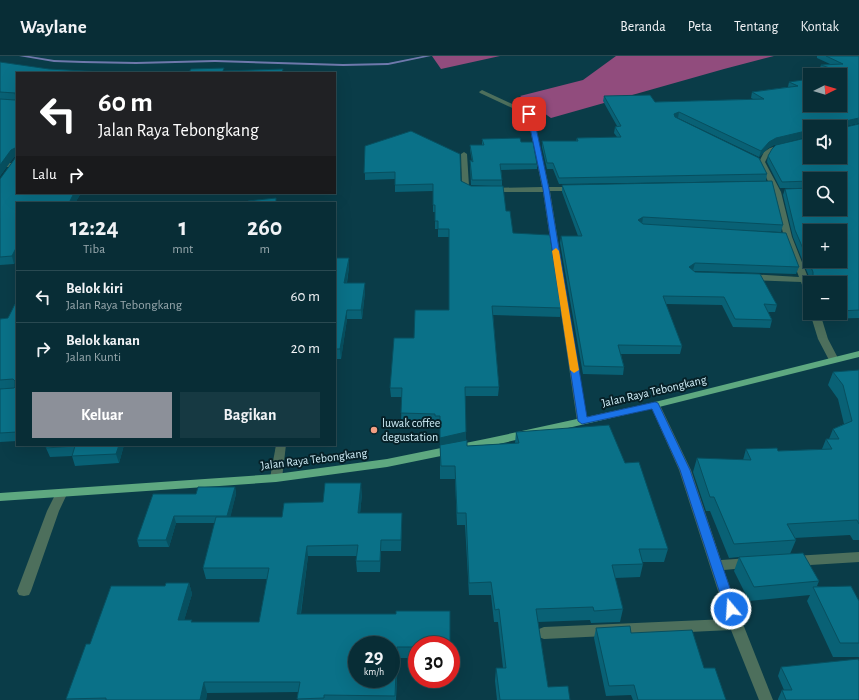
<!DOCTYPE html>
<html lang="id">
<meta charset="utf-8">
<style>
:root{--surface:#082d36;--page:#163942;--text:#f1f3f6;--muted:#98a8ad;--line:#294951;--accent:#8c9099}
body{margin:0;font-family:"Alegreya Sans",sans-serif;background:var(--page);color:var(--text);height:100vh;display:flex;flex-direction:column;font-size:15px;white-space:nowrap}
*{box-sizing:border-box;margin:0}
p{font-size:13px;color:var(--muted)}
.icon{flex:none;width:22px;height:22px;fill:none;stroke:currentColor;stroke-width:2;stroke-linecap:round;stroke-linejoin:round}
.map{position:relative;flex:1;overflow:hidden}
.drawer{position:absolute;left:16px;top:146px;width:320px;height:244px;display:flex;flex-direction:column;background:var(--surface);border-radius:0px;box-shadow:0 4px 16px #0002,0 0 0 1px var(--line)}
.drawer>*{flex:none}
.top-card{position:absolute;left:16px;top:16px;width:320px;height:122px;border-radius:0px;box-shadow:0 4px 16px #0002,0 0 0 1px var(--line);background:#202124;color:#fff;overflow:hidden}
.needle{width:26px;rotate:85deg}
.fabs{position:absolute;left:803px;top:12px;display:grid;gap:8px}
.fabs a{display:grid;place-items:center;width:44px;height:44px;border-radius:0px;background:var(--surface);box-shadow:0 4px 16px #0002,0 0 0 1px var(--line);font-size:20px}
.speed{position:absolute;left:348px;top:580px;display:flex;gap:8px;font-size:20px;font-weight:700;text-align:center}
.speed>*{display:grid;place-content:center;width:52px;height:52px;border-radius:50%;background:var(--surface);box-shadow:0 4px 16px #0002,0 0 0 1px var(--line);line-height:1}
.speed small{font-size:10px;font-weight:400}
.speed .limit{border:6px solid #d22;background:#fff;color:#111}
.pin{position:absolute;display:grid;place-items:center;width:34px;height:34px;color:#fff;margin:-17px;border-radius:8px;box-shadow:0 2px 6px #0006}
.me{position:absolute;width:44px;margin:-22px;rotate:342deg;stroke-linejoin:round;filter:drop-shadow(0 0 3px #0008)}
.turn{display:flex;align-items:center;gap:14px;height:84px;padding:0 16px;font-size:18px}
.turn .icon{width:52px;height:52px;stroke-width:2.5}
.turn b{display:block;font-size:28px;line-height:34px}
.then{display:flex;align-items:center;height:38px;padding:0 16px;background:#0003;gap:8px;font-size:15px}
.eta{display:flex;justify-content:space-evenly;align-items:center;height:68px;text-align:center}
.eta b{font-size:24px;font-weight:600;line-height:28px}
.primary-button{display:flex;gap:8px;margin-top:auto;padding:8px 16px}
.primary-button a{flex:1;height:46px;border-radius:0px;background:var(--accent);color:#fff;font-size:16px;font-weight:600;line-height:46px;text-align:center}
.primary-button a+a{background:var(--page);color:var(--text)}
ul{padding:0;list-style:none}
li{display:flex;align-items:center;gap:12px;height:52px;padding:0 16px;border-top:1px solid var(--line)}
li div{flex:1}
li b{display:block;font-size:15px}
li em{font-style:normal}
header{display:flex;align-items:center;gap:24px;box-sizing:border-box;height:56px;padding:0 20px;background:var(--surface);border-bottom:1px solid var(--line)}
header strong{font-size:19px}
nav{display:flex;gap:22px;margin-inline-start:auto;font-size:14px}
.map>svg:first-child{display:block}
.forest{fill:#914c7d}
.lines{fill:none;stroke-linecap:round;stroke-linejoin:round}
.stream{fill:#6f79ac;fill-rule:evenodd}
.minor{fill:#4d6f5c;fill-rule:evenodd}
.major{fill:#5ea880;fill-rule:evenodd}
.wall{fill:#096175}
.shaded-wall{fill:#074f5f}
.building{fill:#0a7188;stroke:#074f5f;fill-rule:evenodd}
.route{fill:#1a73e8;stroke:#114b97}
.slow{fill:#f59e0b}
.poi-dot{fill:#f39f83;stroke:#072128;stroke-width:1.5}
.labels{text-anchor:middle;dominant-baseline:central;stroke-width:4;stroke-linejoin:round;paint-order:stroke}
.street-label{font-size:12px;fill:#d2f0fa;stroke:#072128}
.poi-label{font-size:12px;fill:#d2f0fa;stroke:#072128;text-anchor:start}
</style>
<header>
<strong>Waylane</strong>
<nav><a>Beranda</a><a>Peta</a><a>Tentang</a><a>Kontak</a></nav>
</header>
<div class="map">
<svg width="859" height="644" viewBox="0 0 859 644">
<rect width="100%" height="100%" fill="#0a3c48"/>
<!-- forest -->
<g class="forest">
<path d="M432,0h68l-59,13z"/>
<path d="M616,0h158l-50,13 -173,49 -31,-22 63,-16z"/>
</g>
<g class="lines">
<!-- stream -->
<path class="stream" d="M19,0h10l25,4 29,1 53,1 79,-2 128,4 45,-1 35,-7h8l-43,9 -45,1 -128,-4 -79,2 -53,-1 -29,-1z"/>
<!-- minor -->
<g class="minor">
<path d="M482,34l43,20 8,7 16,70h25l4,2 -4,2h-24l37,230 -1,2h-8l-1,-2 -34,-229h-53l-4,-2 4,-2 52,-1 -14,-68 -7,-7 -41,-19 -1,-1z"/>
<path d="M810,81v4l-36,9 -5,4 -4,8 16,30 11,45 17,43 1,19 -4,-3 -5,-14 -52,-2 -4,-3 4,-3 50,3 -15,-40 -11,-45 -14,-30 5,-10 6,-4z"/>
<path d="M464,96l3,2 2,32 8,2v4h-6l-9,-5 -1,-33z"/>
<path d="M0,107h12l3,2 -3,2h-12z"/>
<path d="M810,257h10l8,26 11,21 -2,2h-6l-2,-2 -11,-21z"/>
<path d="M655,346l5,3 31,65 30,90 29,-2 5,1 1,4 -1,4 -31,3 19,54 30,76h-14l-28,-70 -187,9 -5,-2 -2,-4 2,-4 5,-2 183,-8 -48,-149 -29,-65z"/>
<path d="M276,389h10l-4,33 -2,3h-8l-2,-3z"/>
<path d="M61,434l4,1 2,3 -8,17 -28,80 -2,4 -5,1 -5,-1 -2,-4 30,-80 10,-20z"/>
<path d="M859,496v10l-65,4 -4,-1 -2,-4 2,-4 4,-1z"/>
</g>
<!-- major -->
<path class="major" d="M859,295v6l-204,51 -165,38 -103,21 -111,15 -276,19v-8l276,-19 111,-15 103,-21 165,-36z"/>
</g>
<!-- wall -->
<g class="wall">
<path d="M817,0h42v67l-18,4v1l18,-4v194l-35,1 -3,-6h19v-30h-29l-1,-4 -17,-42 -10,-42 2,-6 55,20 -30,-30v9h-30l-13,-26 1,-6 72,1 -30,-30v9l-36,9 -6,3 -9,9 -81,-39h-1l90,56 -1,7 -207,3 -6,-15h-6l-5,-22v-6h34l1,-3 40,-1 -3,-4 1,-6 2,-1 -14,-25 1,-5 51,6 98,-3 -2,-1 1,-6 36,-5 1,-5 51,23v-30h-8l-13,-5 2,-5 9,-1 -13,-6z"/>
<path d="M0,6l17,11 64,120 -6,10h-58v56l-3,5 -14,1v-86l16,-22v-1l-2,1 -14,19z"/>
<path d="M482,83l39,3 16,22v5l-36,1 1,10v6l4,25 7,22 48,75 -1,9 -67,-2 6,72 -1,9h-33l1,44 1,6 48,-3 1,-11 109,31 43,86 -4,13h-21v2l-3,13 -25,1 8,31 -3,13 -29,1 -1,-3 -52,2 10,65 22,13h-73l-2,-19 1,-13h7l-5,-46h-4l-3,-27h-22l-4,-70h-8l-2,-46h-15v-54h-6l1,-2 -34,-1 1,-25h-11l-1,-9 24,-50 35,-28v-73h-11v-8h-3v-17h-2v-21l-38,1v-13l-30,1v-34l96,35 10,5h20l-20,-1 -1,-19v-6l2,1 -2,-11v-5h12z"/>
<path d="M562,129l221,40 -2,7 -68,-3 86,38 -3,7 -103,-3 2,1 82,33 -2,7h-7l4,8 -2,8 -37,-1 -11,-22 -56,-1 16,42 -2,8h-59l3,13 -1,8 -40,-1 -23,-131 1,-7h17l-16,-44z"/>
<path d="M335,202h14v9l-2,16 18,9 -3,27h-15l-6,40h-6z"/>
<path d="M17,248v137l-17,1v-123l8,-1z"/>
<path d="M859,314v170h-6l-3,-5 -56,3 2,2 -6,14 29,27 -2,5 42,15v56h-26l-26,-56 3,-6 -61,6 -15,-30 5,-14 -10,1 -19,-47h-4l-13,-39 4,-14 46,2 3,-11 32,2 44,-2 4,-10h3l4,-10 11,-5 -6,-25 -10,-14 5,-13z"/>
<path d="M47,389h77l-5,18 -44,3 -3,-10 -22,1 -4,-9z"/>
<path d="M235,431l1,7 -6,23h52l41,-15 39,-8 -2,19h42l-1,38h-20l-1,21h-23l-1,-11 1,-5h-49l-7,58 116,31v13h-19l-2,42h-98v-8l-91,1 -1,7h-139l-1,-1 24,-55 75,-58 24,-3 3,11 -8,26 8,2h67l8,-43h-61l-3,-11 12,-45h-39l-7,24h-30l-2,-7 59,-46z"/>
<path d="M596,572l35,5 73,35 22,32h-93l-2,-5 -25,1 -12,-58z"/>
<path d="M781,611l78,33h-81v-1l4,-9h2l-6,-14z"/>
</g>
<!-- shaded-wall -->
<g class="shaded-wall">
<path d="M679,56l-1,6 -5,2 1,-6z"/>
<path d="M859,62v5l-19,4 1,-5z"/>
<path d="M810,74v6l-36,9 -6,3 -9,9 2,-6 8,-9 7,-4z"/>
<path d="M15,92l2,8 -3,1 -14,19v-11l11,-15z"/>
<path d="M74,137h7l-6,10h-6z"/>
<path d="M643,161l-1,7 -4,-4z"/>
<path d="M17,190v13l-3,5 -2,-8z"/>
<path d="M349,202v9l-4,25 -1,-9z"/>
<path d="M695,207l-2,7 -4,-3z"/>
<path d="M365,227v9l-3,27 -1,-9z"/>
<path d="M347,254v9l-6,40 -1,-10z"/>
<path d="M466,376v9l-26,6v-9z"/>
<path d="M119,389h5l-5,18 -3,-9z"/>
<path d="M361,427l1,11 -3,29 -1,-10z"/>
<path d="M235,431l1,7 -7,29 -2,-7z"/>
<path d="M402,457v10l-1,28v-11z"/>
<path d="M174,460l2,7 -7,24 -3,-7z"/>
<path d="M381,484v11l-1,21v-11z"/>
<path d="M307,490l1,10 -9,69 -2,-11z"/>
<path d="M189,527l3,11 -11,37 -3,-11z"/>
<path d="M397,591l1,11 -2,42z"/>
<path d="M204,626l3,11 -1,7h-6z"/>
</g>
<!-- building -->
<g class="building">
<path d="M826,0h33v62l-18,4v6l18,-4v186l-19,1v-28h-27v-11l-18,-42 -10,-41 25,-1v21h30v-30h-30v2l-28,1 -14,-26 4,-7 4,-4 34,-8v20h30v-30h-30v3l-34,8 -7,4 -8,9 -82,-39 -5,2 1,3 84,41 8,16 -208,4 -6,-15h-6l-5,-22h36l-1,-3 44,-1 -6,-10 6,-1 -17,-30 46,-1 5,7 109,-3 -12,-7 46,-6 -9,-4 21,-3v26h30v-30l7,-1 -26,-9 22,-1zM810,175h30v30h-30z"/>
<path d="M0,6l49,7 71,4h-103v120h57l-5,10h-52v43l-5,10 -12,1v-78l16,-22 -1,-9 -4,2 -11,15v-66l15,1 1,-2 -1,-5 -15,-1z"/>
<path d="M224,12l-1,3 60,-2 -1,4h-105l1,-1h11l2,-3z"/>
<path d="M411,75l49,23 1,27 10,5h32l3,25h4l3,22 37,2 11,73 -69,-2 7,81h-34l1,45 -26,6v-22h-5v-2l-34,-1 1,-25h-12l4,-50h20l1,-28h34v-81h-11v-8h-3v-16h-2v-21l-38,1v-13l-31,1 1,-27z"/>
<path d="M520,82l1,4h12l4,22h-37l2,16h-30l-2,-20 3,2 -3,-17h14l-2,-6z"/>
<path d="M772,125l11,44 -140,-8 -5,3 5,4 143,9 13,34 -104,-4 -6,4 6,5 65,2 17,31 -13,-1 8,16 -37,-1 -11,-22 -61,-1 19,50 -64,-1 6,22 -40,-1 -23,-130h21l-20,-51z"/>
<path d="M276,142v5h-28v-2z"/>
<path d="M335,202h14l-5,25h21l-4,27h-14l-7,39h-5z"/>
<path d="M15,248h2v128l-17,1v-44l14,-1 1,-1v-6l-2,-2 -13,1v-61l8,-1z"/>
<path d="M859,314v154l-2,-4 -70,4 9,16 -62,4 -20,-47h-4l-13,-39 54,2 -5,-11 31,-1 1,3 54,-2 -6,-10h13l-6,-10 19,-8 -9,-36 -10,-13z"/>
<path d="M609,369l16,38 14,-1 29,87h-29l4,15 -31,1 11,44 -29,2 -1,-4 -57,2 12,78 20,-1 2,14h-70l-4,-32h10l-7,-59 -4,1 -4,-28 -22,1 -3,-70h-9l-2,-47h-14l-1,-21 27,-5v6l52,-3 -3,-11z"/>
<path d="M47,389h72l-3,9 -44,2 3,-10 -29,2z"/>
<path d="M325,427h36l-3,30h44l-1,27h-20l-1,21h-24l2,-16 -51,1 -10,68h99v-3h54v34h-33v2h-20l-2,49 -71,-1v3l-27,1 3,-17h-96l-4,18h-94v-2l-40,1 20,-55h4l21,-58h54l1,-3h23l-11,37h14l-1,2h68l10,-54h-66l13,-51h66l2,-14 39,-1zM357,589h34v34h-34z"/>
<path d="M198,431h37l-8,29h-53l-8,24h-29l16,-46h43z"/>
<path d="M803,497l16,28 -65,6 -15,-30z"/>
<path d="M851,530l8,15v42h-19l-27,-56z"/>
<path d="M630,570l1,7 61,-3 12,38h11l11,32h-88l-4,-15 -25,1 -13,-58z"/>
<path d="M858,603l1,2v39h-73l-4,-10h10l-11,-23z"/>
</g>
<!-- route -->
<path class="route" d="M529,57l5,5 15,71 38,228 68,-15 3,1 32,67 47,139 -2,4 -4,1 -4,-1 -2,-4 -45,-139 -28,-61 -70,15 -4,-3 -35,-232 -15,-71 -2,-4z"/>
<!-- slow -->
<path class="slow" d="M556,192l3,3 20,119 -5,3 -4,-3 -18,-119z"/>
<!-- markers -->
<circle class="poi-dot" cx="374" cy="374" r="4"/>
<g class="labels">
<!-- street labels -->
<g class="street-label">
<text transform="translate(654 335) rotate(-13)">Jalan Raya Tebongkang</text>
<text transform="translate(314 403) rotate(-7)">Jalan Raya Tebongkang</text>
</g>
<!-- poi labels -->
<g class="poi-label">
<text x="382" y="367">luwak coffee<tspan x="382" dy="14">degustation</tspan></text>
</g>
</g>
</svg>
<div class="fabs">
<a><svg class="needle" viewBox="-14 -14 28 28"><path d="M0-13l5 13h-10z" fill="#e53935"/><path d="M0 13l5-13h-10z" fill="#98a8ad"/></svg></a>
<a><svg class="icon" aria-label="sound" viewBox="0 0 24 24"><path d="M4 9h4l5-4v14l-5-4H4zM17 9q2 3 0 6"/></svg></a>
<a><svg class="icon" aria-label="search" viewBox="0 0 24 24"><circle cx="10" cy="10" r="6"/><path d="M15 15l6 6"/></svg></a>
<a>+</a>
<a>−</a>
</div>
<div class="speed"><div>29<small>km/h</small></div><div class="limit">30</div></div>
<div class="pin" style="left:529px;top:58px;background:#d93025"><svg class="icon" aria-label="arrive" viewBox="0 0 24 24"><path d="M6 21V4h12l-3 4 3 4H6"/></svg></div>
<svg class="me" style="left:731px;top:553px" viewBox="-20 -20 40 40"><circle r="17" fill="#1a73e8" stroke="#fff" stroke-width="3"/><path d="M0-11L8 9 0 5-8 9z" fill="#fff"/></svg>
<div class="top-card">
<div class="turn"><svg class="icon" aria-label="left" viewBox="0 0 24 24"><path d="M17 20v-9H6M10 6l-5 5 5 5"/></svg><div><b>60 m</b>Jalan Raya Tebongkang</div></div>
<div class="then">Lalu<svg class="icon" aria-label="right" viewBox="0 0 24 24"><path d="M7 20v-9h11M14 6l5 5-5 5"/></svg></div>
</div>
<section class="drawer">
<div class="eta">
<div><b>12:24</b><p>Tiba</p></div>
<div><b>1</b><p>mnt</p></div>
<div><b>260</b><p>m</p></div>
</div>
<ul>
<li><svg class="icon" aria-label="left" viewBox="0 0 24 24"><path d="M17 20v-9H6M10 6l-5 5 5 5"/></svg><div><b>Belok kiri</b><p>Jalan Raya Tebongkang</p></div><em>60 m</em></li>
<li><svg class="icon" aria-label="right" viewBox="0 0 24 24"><path d="M7 20v-9h11M14 6l5 5-5 5"/></svg><div><b>Belok kanan</b><p>Jalan Kunti</p></div><em>20 m</em></li>
</ul>
<div class="primary-button"><a>Keluar</a><a>Bagikan</a></div>
</section>
</div>
